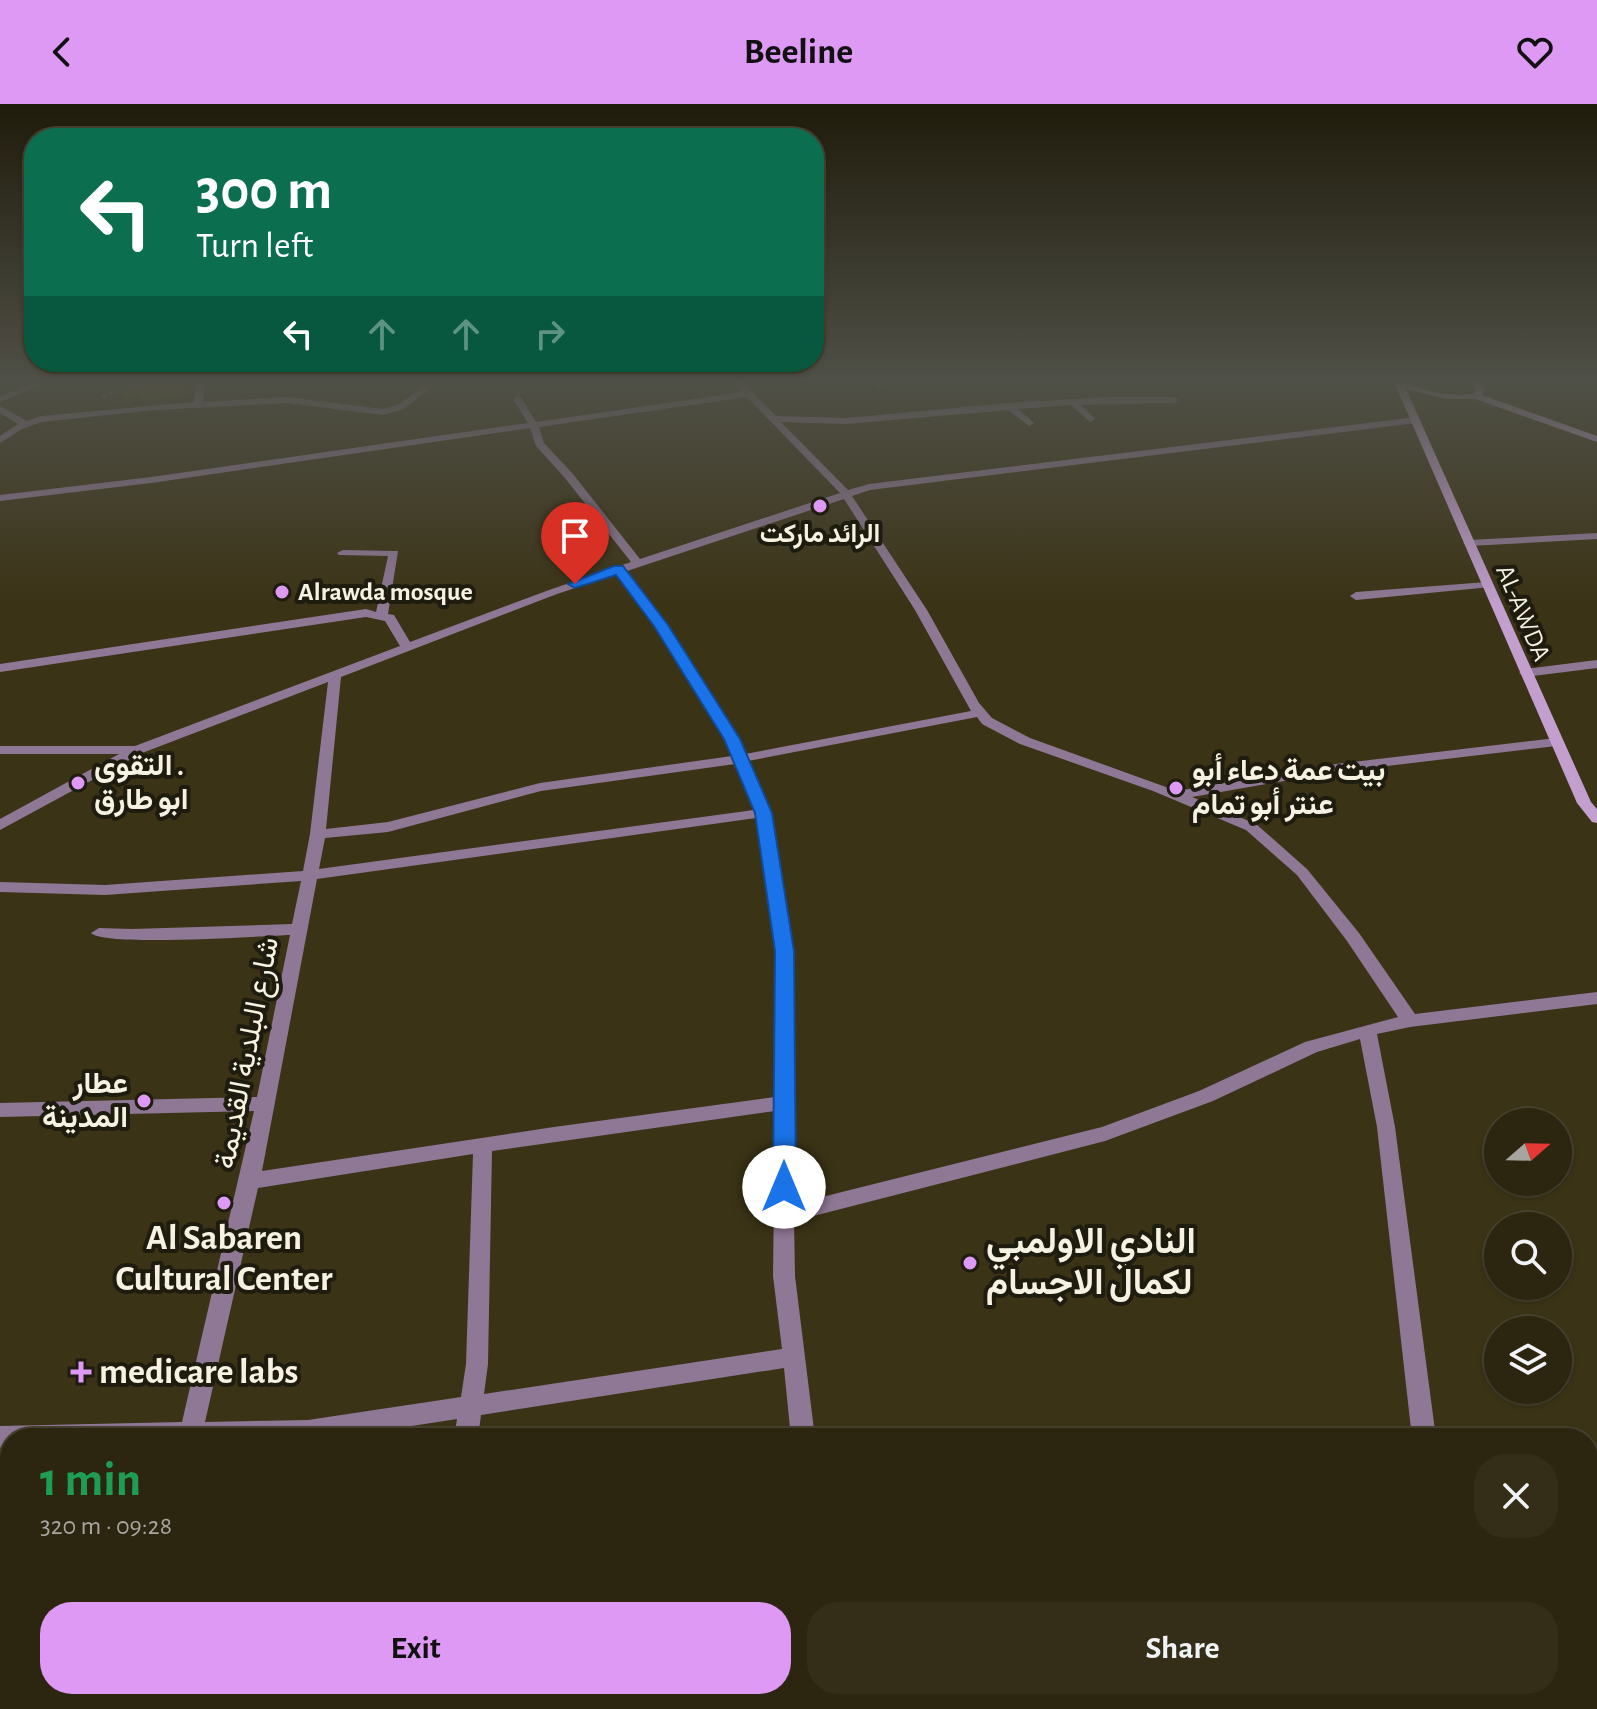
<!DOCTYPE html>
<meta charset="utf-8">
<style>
:root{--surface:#2c2610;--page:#342e19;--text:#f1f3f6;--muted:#a6a59f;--line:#484330;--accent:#dd99f4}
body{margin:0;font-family:"Alegreya Sans",Vazirmatn,sans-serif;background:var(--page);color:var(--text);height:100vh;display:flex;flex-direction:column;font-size:30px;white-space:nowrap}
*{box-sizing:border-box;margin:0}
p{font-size:26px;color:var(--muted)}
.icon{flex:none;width:44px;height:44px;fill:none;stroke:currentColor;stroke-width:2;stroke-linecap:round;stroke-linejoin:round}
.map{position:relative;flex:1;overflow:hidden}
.panel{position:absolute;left:0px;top:1324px;width:1598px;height:282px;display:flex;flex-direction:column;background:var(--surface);border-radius:32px 32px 0 0;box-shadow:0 2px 6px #0004,0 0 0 2px var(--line)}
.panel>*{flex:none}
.guide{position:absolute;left:24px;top:24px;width:800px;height:244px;border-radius:32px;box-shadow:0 2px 6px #0004,0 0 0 2px var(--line);background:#0b6e4f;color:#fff;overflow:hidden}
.needle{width:52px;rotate:70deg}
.tools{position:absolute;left:1484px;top:1004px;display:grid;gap:16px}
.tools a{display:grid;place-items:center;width:88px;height:88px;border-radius:50%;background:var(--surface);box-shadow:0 2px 6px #0004,0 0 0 2px var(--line);font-size:40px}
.pin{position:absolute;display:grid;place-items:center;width:68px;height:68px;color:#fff;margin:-82px -34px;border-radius:50% 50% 50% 0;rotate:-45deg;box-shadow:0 0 8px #0007}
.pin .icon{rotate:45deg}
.me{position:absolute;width:88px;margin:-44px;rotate:0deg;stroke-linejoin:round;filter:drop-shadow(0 0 6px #0008)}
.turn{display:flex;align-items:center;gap:28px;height:168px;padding:0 40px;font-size:36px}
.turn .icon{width:104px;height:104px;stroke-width:2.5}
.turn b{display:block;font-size:56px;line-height:68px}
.lanes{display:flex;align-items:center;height:76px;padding:0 40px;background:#0003;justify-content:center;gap:40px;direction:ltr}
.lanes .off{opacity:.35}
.round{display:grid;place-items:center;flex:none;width:84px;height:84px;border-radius:32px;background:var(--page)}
.headline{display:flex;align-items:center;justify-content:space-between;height:136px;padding:0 40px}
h1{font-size:48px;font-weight:700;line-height:60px;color:#1e9e55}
.action{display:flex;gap:16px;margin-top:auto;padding:16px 40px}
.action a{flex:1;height:92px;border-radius:32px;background:var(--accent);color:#111;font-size:32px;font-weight:700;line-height:92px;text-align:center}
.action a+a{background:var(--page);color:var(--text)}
header{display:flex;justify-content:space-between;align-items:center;height:104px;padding:0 40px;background:var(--accent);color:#111;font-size:36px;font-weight:700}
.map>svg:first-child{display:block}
.green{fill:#5e4d00}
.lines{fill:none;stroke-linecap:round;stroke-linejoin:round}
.path{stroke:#7c755d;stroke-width:3;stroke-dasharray:4 3;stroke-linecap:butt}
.street{fill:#8f7896;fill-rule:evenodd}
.secondary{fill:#c29fcf;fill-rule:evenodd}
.route{fill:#1a73e8;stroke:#114b97;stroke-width:2}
.poi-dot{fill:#dd99f4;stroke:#1e1b0f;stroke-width:3}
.labels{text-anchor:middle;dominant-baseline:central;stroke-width:8;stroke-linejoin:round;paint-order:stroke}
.far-poi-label{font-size:26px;font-weight:bold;fill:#f6f1e0;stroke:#1e1b0f}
.far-street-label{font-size:26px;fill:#f6f1e0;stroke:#1e1b0f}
.poi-label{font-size:30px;font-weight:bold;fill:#f6f1e0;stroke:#1e1b0f;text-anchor:start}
.street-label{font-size:30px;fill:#f6f1e0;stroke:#1e1b0f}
.near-poi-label{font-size:36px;font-weight:bold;fill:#f6f1e0;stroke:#1e1b0f;text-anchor:start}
</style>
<header><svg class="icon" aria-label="back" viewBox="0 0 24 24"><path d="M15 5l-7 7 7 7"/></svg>Beeline<svg class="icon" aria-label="heart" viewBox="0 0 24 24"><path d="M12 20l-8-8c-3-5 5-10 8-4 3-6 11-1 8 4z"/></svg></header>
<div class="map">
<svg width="1597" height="1605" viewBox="0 0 1597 1605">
<rect width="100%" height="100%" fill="#3b3316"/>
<!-- green -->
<path class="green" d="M149,278h44l-3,14 -48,5 -1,-5 -26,7 11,-6 -9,-2z"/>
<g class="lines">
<!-- path -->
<path class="path" d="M102,293l38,-15"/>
<!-- street -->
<g class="street">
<path d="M38,278h11l-49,20v-6z"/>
<path d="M196,278h8l-1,20 84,-5 96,12 15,-4 24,-18 7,2 -25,20 -21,6 -96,-12 -132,7 -113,12 -20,7 -22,14v-7l18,-12 -18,-11v-7l27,15 14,-5 153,-14z"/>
<path d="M733,278h9l34,34 70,2 163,-15 98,-6h67l5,3 -5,3 -93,2 14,14 -5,3 -19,-17 -53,4 16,14 -5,3 -21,-16 -162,14 -65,-2 67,68 21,-6 547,-67 5,3 -5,3 -546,67 -18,6 75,114 52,93 13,15 38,20 147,53 159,-27 220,-26 7,4 -7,4 -220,26 -144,25 64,27 51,45 52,64 56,81 182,-22v12l-187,23 -33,7 18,93 41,311h-24l-35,-311 -17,-88 -43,13 -104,49 -108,40 -311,80 1,55 20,162h-24l-7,-70 -303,47 -3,23h-24l3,-19 -123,19h-324v10h-10v-22l182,-4 72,-311 -254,6v-14l257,-6 33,-162c-29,1 -186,12 -199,-2l8,-5 33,1 160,-5 9,-43 -196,14 -105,-3v-10l105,3 198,-14 7,-37 18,-152 -186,71 -142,77v-11l119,-65h-119v-8h135l265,-100 -15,-25 -19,-4 -366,55v-8l366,-55 10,3 12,-56 -49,-1 -2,-2 6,-3 55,1 -10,63 6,1 16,27 139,-52 82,-28 -66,-84 -29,-32 -6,-18 -379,55 -151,18v-6l151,-18 377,-54 -15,-24 5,-3 3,1 15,25 206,-30zM747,293l93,96 -200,66 -67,-85 -29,-31 -5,-16zM844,395l71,111 56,101 -226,43 -6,-15 -72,-114 -40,-54zM617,470l39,52 69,113 7,17 -192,27 -152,39 -62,7 15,-152 216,-83zM977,613l5,7 38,20 133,47 93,39 51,45 50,66 51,76 -93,25 -106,49 -97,36 -308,77 -2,-253 -22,-138 -22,-52zM735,660l19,46 -435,59 6,-31 63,-6 153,-41zM756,714l20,133 -1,146 -221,30 -292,44 55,-292zM775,1007l-2,165 9,73 -298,45 4,-30 4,-213zM473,1050l-7,210 -5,33 -153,23 -103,2 53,-234z"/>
<path d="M878,278h9l-8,7 -4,-3z"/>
<path d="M1597,429v6l-128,7 -6,-3 6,-3z"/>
<path d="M1487,478l4,1v4l-135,13 -6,-4 6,-4z"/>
<path d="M1597,556v8l-72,9 -6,-4 6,-4z"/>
<path d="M436,1596h26l2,9h-26z"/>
</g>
<!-- secondary -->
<g class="secondary">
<path d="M1394,278c12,0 21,5 32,8 15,5 31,5 47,4l3,-4 -6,-8h8l7,8 -3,5 115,41v6l-122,-43h-29l-40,-10 185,413 6,7v14l-5,-1 -15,-19z"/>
<path d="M1597,1400v24l-9,1v-24z"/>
<path d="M0,1495l10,4v27l-10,-4z"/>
<path d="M154,1596h38l3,9h-38z"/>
<path d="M761,1596h49l-3,9h-49z"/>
</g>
</g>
<!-- sky -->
<linearGradient id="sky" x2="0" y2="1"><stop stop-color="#201c0c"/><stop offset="0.55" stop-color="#4f5047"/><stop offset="1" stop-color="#4f5047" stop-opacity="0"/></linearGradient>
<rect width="1597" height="502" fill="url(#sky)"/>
<!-- route -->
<path class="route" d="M614,462h9l45,59 72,114 32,74 22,138 2,236 -4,7 -8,2 -8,-2 -3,-7 2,-236 -20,-138 -31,-74 -70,-113 -38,-51 -41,13 -7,-4z"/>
<!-- markers -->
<g class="poi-dot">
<circle cx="820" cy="402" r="8"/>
<circle cx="282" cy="488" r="8"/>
<circle cx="78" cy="679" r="8"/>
<circle cx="1176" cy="684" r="8"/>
<circle cx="144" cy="997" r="8"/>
<circle cx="224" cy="1099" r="8"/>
<circle cx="970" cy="1159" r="8"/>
<path d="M77 1256h8v8h8v8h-8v8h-8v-8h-8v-8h8z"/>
</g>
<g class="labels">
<!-- far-poi labels -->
<g class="far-poi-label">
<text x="820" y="430">الرائد ماركت</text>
<text x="298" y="488" text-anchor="start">Alrawda mosque</text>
</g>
<!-- far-street labels -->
<g class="far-street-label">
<text transform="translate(1523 509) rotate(67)">AL-AWDA</text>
</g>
<!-- poi labels -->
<g class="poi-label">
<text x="94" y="662">التقوى .<tspan x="94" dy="34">ابو طارق</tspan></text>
<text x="1192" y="667">بيت عمة دعاء أبو<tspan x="1192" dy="34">عنتر أبو تمام</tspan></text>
<text x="128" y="980" text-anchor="end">عطار<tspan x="128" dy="34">المدينة</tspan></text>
</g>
<!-- street labels -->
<g class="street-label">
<text transform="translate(247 949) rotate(-79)">شارع البلدية القديمة</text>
</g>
<!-- near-poi labels -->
<g class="near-poi-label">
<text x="224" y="1134" text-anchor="middle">Al Sabaren<tspan x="224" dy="41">Cultural Center</tspan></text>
<text x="986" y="1138">النادي الاولمبي<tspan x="986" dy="41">لكمال الاجسام</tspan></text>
<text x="99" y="1268">medicare labs</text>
</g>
</g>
</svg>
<div class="tools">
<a><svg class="needle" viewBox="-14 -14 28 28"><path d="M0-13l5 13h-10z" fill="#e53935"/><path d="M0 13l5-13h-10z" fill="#a6a59f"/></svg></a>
<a><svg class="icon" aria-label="search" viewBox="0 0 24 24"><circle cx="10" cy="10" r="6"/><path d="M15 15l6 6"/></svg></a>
<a><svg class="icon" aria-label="layers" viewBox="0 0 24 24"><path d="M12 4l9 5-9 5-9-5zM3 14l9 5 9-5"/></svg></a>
</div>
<div class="pin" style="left:575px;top:480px;background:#d93025"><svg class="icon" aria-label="arrive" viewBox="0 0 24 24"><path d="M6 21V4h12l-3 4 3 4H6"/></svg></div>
<svg class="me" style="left:784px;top:1083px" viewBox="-20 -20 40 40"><circle r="19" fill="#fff"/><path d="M0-13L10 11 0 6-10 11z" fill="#1a73e8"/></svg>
<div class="guide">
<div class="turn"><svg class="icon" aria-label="left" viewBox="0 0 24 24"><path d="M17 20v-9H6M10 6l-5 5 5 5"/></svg><div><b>300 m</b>Turn left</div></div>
<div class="lanes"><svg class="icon" aria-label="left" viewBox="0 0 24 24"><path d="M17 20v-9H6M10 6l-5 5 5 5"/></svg><svg class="icon off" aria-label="ahead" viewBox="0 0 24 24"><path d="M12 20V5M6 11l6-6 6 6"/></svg><svg class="icon off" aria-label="ahead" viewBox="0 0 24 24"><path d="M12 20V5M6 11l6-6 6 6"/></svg><svg class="icon off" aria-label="right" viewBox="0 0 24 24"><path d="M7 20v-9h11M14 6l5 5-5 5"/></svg></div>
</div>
<section class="panel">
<div class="headline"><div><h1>1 min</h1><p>320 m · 09:28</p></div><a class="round"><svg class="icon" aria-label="close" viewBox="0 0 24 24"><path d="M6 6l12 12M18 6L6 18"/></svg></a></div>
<div class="action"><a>Exit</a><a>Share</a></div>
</section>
</div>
